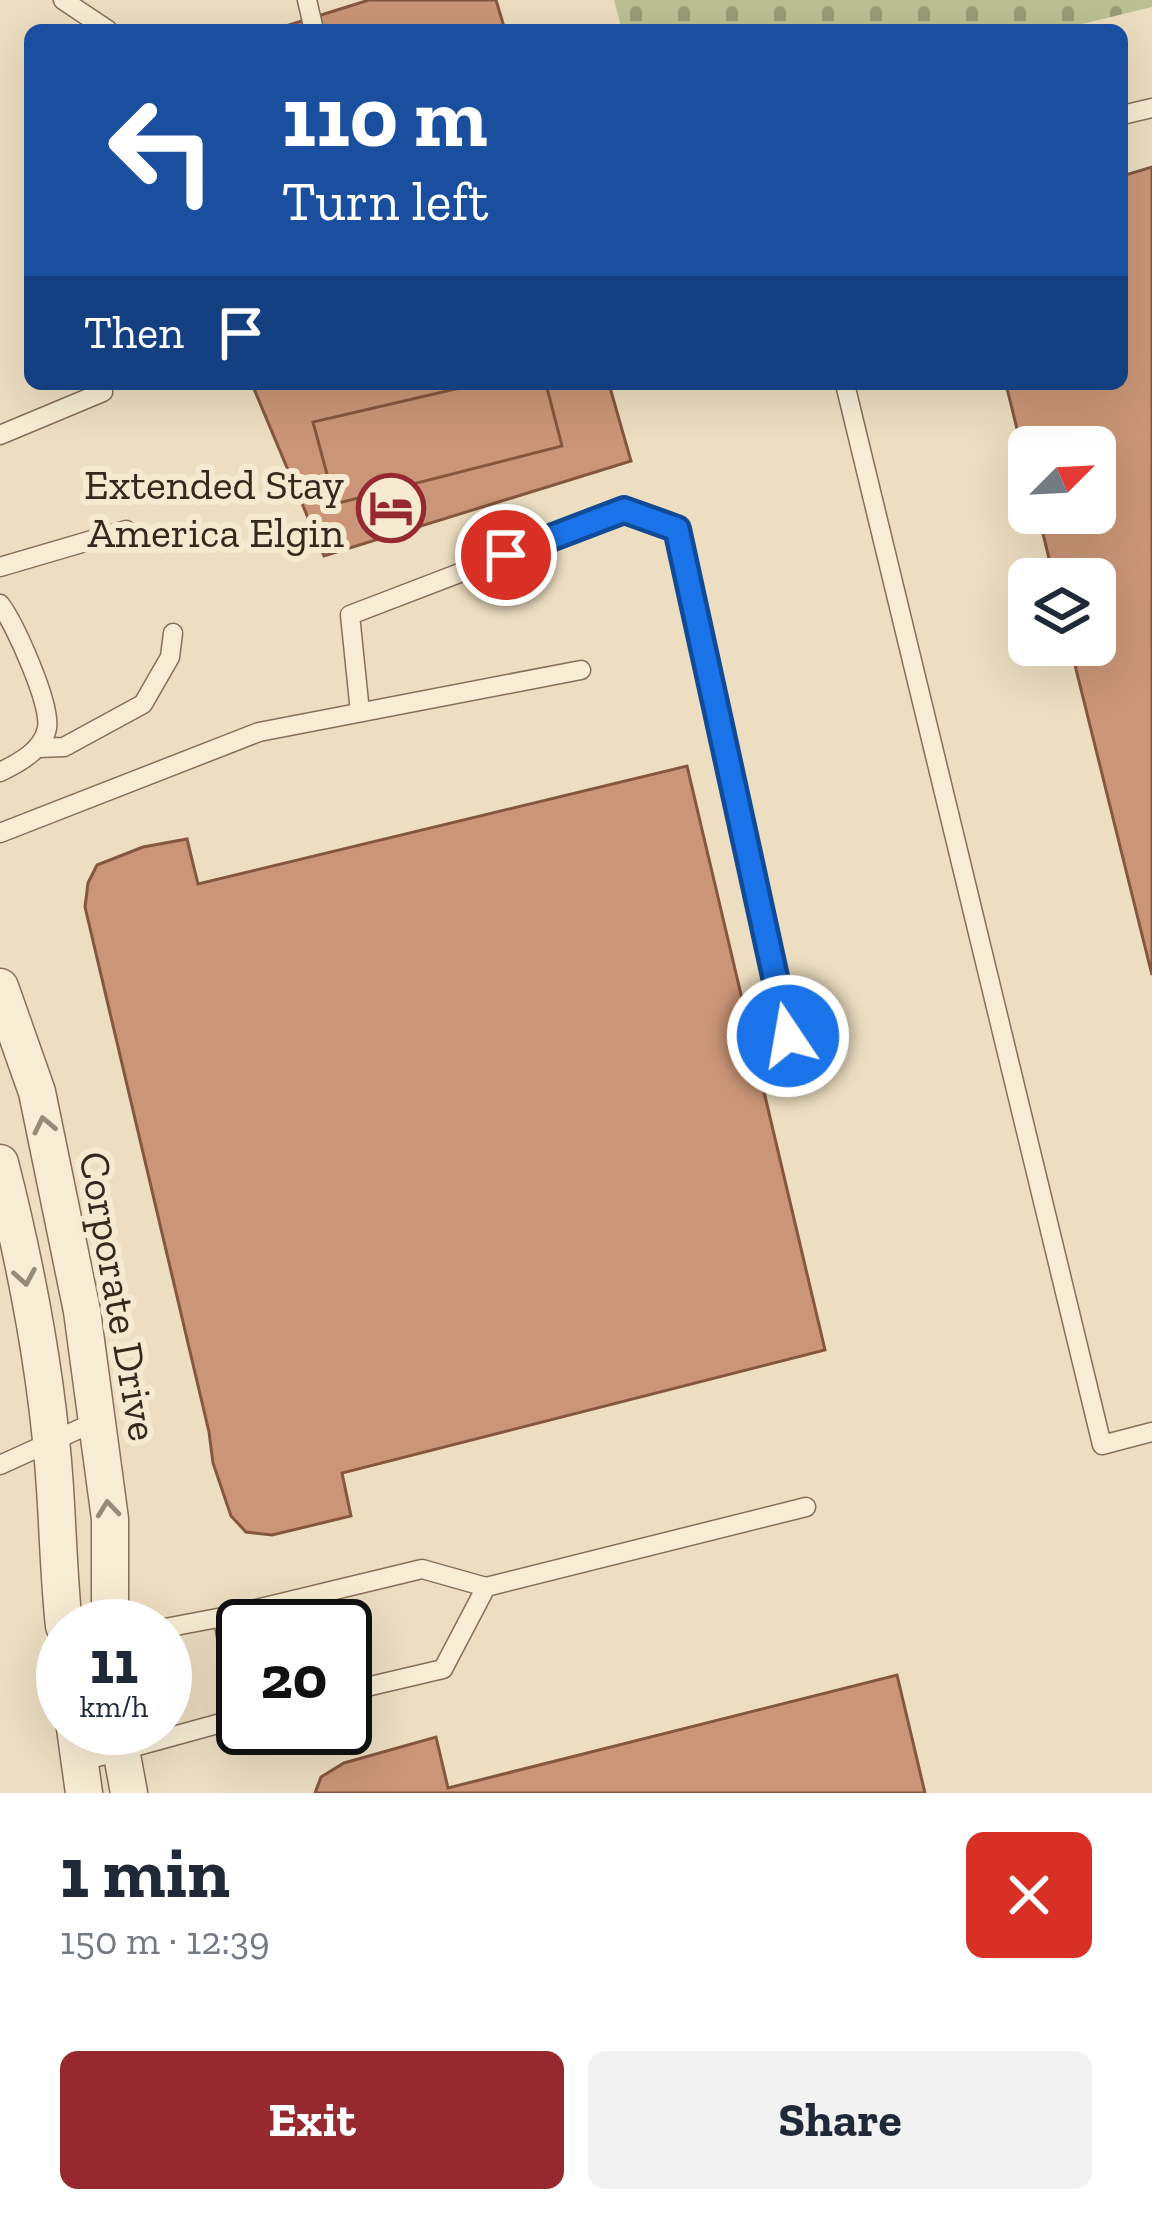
<!DOCTYPE html>
<meta charset="utf-8">
<style>
:root{--surface:#fff;--page:#f2f2f3;--text:#1f2937;--muted:#747a83;--accent:#95292f}
body{margin:0;font-family:"Zilla Slab",serif;background:var(--page);color:var(--text);height:100vh;display:flex;flex-direction:column;font-size:45px;white-space:nowrap}
*{box-sizing:border-box;margin:0}
p{font-size:39px;color:var(--muted)}
.icon{flex:none;width:66px;height:66px;fill:none;stroke:currentColor;stroke-width:2;stroke-linecap:round;stroke-linejoin:round}
.map{position:relative;height:1793px;overflow:hidden}
.details{display:flex;flex-direction:column;background:var(--surface);flex:1}
.details>*{flex:none}
.hud{position:absolute;left:24px;top:24px;width:1104px;height:366px;border-radius:18px;box-shadow:0 12px 48px #0002;background:#1a4fa0;color:#fff;overflow:hidden}
.needle{width:78px;rotate:66deg}
.controls{position:absolute;left:1008px;top:426px;display:grid;gap:24px}
.controls a{display:grid;place-items:center;width:108px;height:108px;border-radius:18px;background:var(--surface);box-shadow:0 12px 48px #0002;font-size:60px}
.speed{position:absolute;left:36px;top:1599px;display:flex;gap:24px;font-size:60px;font-weight:700;text-align:center}
.speed>*{display:grid;place-content:center;width:156px;height:156px;border-radius:50%;background:var(--surface);box-shadow:0 12px 48px #0002;line-height:1}
.speed small{font-size:30px;font-weight:400}
.speed .limit{border:6px solid #111;border-radius:18px;background:#fff;color:#111}
.pin{position:absolute;display:grid;place-items:center;width:102px;height:102px;color:#fff;margin:-51px;border:6px solid #fff;border-radius:50%;box-shadow:0 3px 12px #0007}
.me{position:absolute;width:132px;margin:-66px;rotate:348deg;stroke-linejoin:round;filter:drop-shadow(0 0 9px #0008)}
.turn{display:flex;align-items:center;gap:42px;height:252px;padding:0 60px;font-size:54px}
.turn .icon{width:156px;height:156px;stroke-width:2.5}
.turn b{display:block;font-size:84px;line-height:102px}
.then{display:flex;align-items:center;height:114px;padding:0 60px;background:#0003;gap:24px;font-size:45px}
.round{display:grid;place-items:center;flex:none;width:126px;height:126px;border-radius:18px;background:var(--page)}
.head{display:flex;align-items:center;justify-content:space-between;height:204px;padding:0 60px}
h1{font-size:72px;font-weight:800;line-height:90px}
.action{display:flex;gap:24px;margin-top:auto;padding:24px 60px}
.action a{flex:1;height:138px;border-radius:18px;background:var(--accent);color:#fff;font-size:48px;font-weight:800;line-height:138px;text-align:center}
.action a+a{background:var(--page);color:var(--text)}
.map>svg:first-child{display:block}
.cemetery{fill:url(#cemetery-stones)}
.building{fill:#cb9677;stroke:#85573f;stroke-width:3}
.lines{fill:none;stroke-linecap:round;stroke-linejoin:round}
.lane-casing{stroke:#876f59;stroke-width:21}
.street-casing{stroke:#876f59;stroke-width:39}
.lane{stroke:#f8ecd4;stroke-width:18}
.street{stroke:#f8ecd4;stroke-width:36}
.oneway{stroke:#978a78}
.route-casing{stroke:#114b97;stroke-width:30}
.route{stroke:#1a73e8;stroke-width:21}
.labels{text-anchor:middle;dominant-baseline:central;stroke-width:12;stroke-linejoin:round;paint-order:stroke}
.poi-label{font-size:42px;fill:#36281d;stroke:#f5e9d0;text-anchor:end}
.street-label{font-size:42px;fill:#36281d;stroke:#f5e9d0}
</style>
<div class="map">
<svg width="1152" height="1793" viewBox="0 0 1152 1793">
<defs>
<pattern id="cemetery-stones" width="16" height="16" patternUnits="userSpaceOnUse" patternTransform="scale(3)"><rect width="16" height="16" fill="#bdc094"/><path d="M2 7V4a2 2 0 0 1 4 0v3zM10 15v-3a2 2 0 0 1 4 0v3z" fill="#9a9c78"/></pattern>
</defs>
<rect width="100%" height="100%" fill="#eddec1"/>
<!-- cemetery -->
<path class="cemetery" d="M614,0h538v7l-95,23h-435z"/>
<!-- building -->
<g class="building">
<path d="M369,0h127l9,30h-232z"/>
<path d="M1152,167v808l-82,-330h25v-66h-41l-16,-66h57v-66h-66v31l-23,-94h116v-208z"/>
<path d="M252,384h357l22,77 -307,95z"/>
<path d="M477,384h69l16,62 -227,58 -22,-82z"/>
<path d="M687,766l138,584 -483,123 9,43 -79,19 -26,-3 -15,-16 -18,-53 -4,-31 -124,-525 3,-24 9,-18 46,-18 44,-8 11,45z"/>
<path d="M897,1675l28,118h-610l6,-16 23,-14 92,-26 12,51z"/>
</g>
<g class="lines">
<!-- lane casing -->
<g class="lane-casing">
<g id="lane">
<path d="M63,0l45,30"/>
<path d="M307,0l7,30"/>
<path d="M1122,115l30,-7"/>
<path d="M845,384l257,1061 50,-13"/>
<path d="M0,435l103,-43"/>
<path d="M0,567l126,-37"/>
<path d="M0,604c15,20 51,100 47,124 -4,22 -28,35 -47,44"/>
<path d="M360,712l-10,-97 274,-105 53,19 111,507"/>
<path d="M38,748l26,-1 79,-43 27,-47 3,-24"/>
<path d="M0,833l259,-101 322,-62"/>
<path d="M0,1465l97,-44"/>
<path d="M223,1617l16,101"/>
<path d="M165,1628l58,-11 199,-48 64,18"/>
<path d="M345,1692l98,-23 43,-82 320,-80"/>
<path d="M79,1762l164,-45"/>
</g>
</g>
<!-- street casing -->
<g class="street-casing">
<g id="street">
<path d="M0,987l37,105 45,219 28,208v107"/>
<path d="M0,1163c27,106 48,216 55,325 3,46 4,92 9,138"/>
<path d="M75,1728l9,65"/>
<path d="M117,1728l12,65"/>
</g>
</g>
<!-- lane -->
<use href="#lane" class="lane"/>
<!-- street -->
<use href="#street" class="street"/>
</g>
<!-- one-way arrows -->
<defs><path id="oneway-chevron" d="M-2-3.5L2.5 0L-2 3.5" fill="none" stroke-width="1.6" stroke-linecap="round" stroke-linejoin="round" transform="scale(3)"/></defs>
<g class="oneway">
<use href="#oneway-chevron" transform="translate(44 1125) rotate(-102)"/>
<use href="#oneway-chevron" transform="translate(25 1277) rotate(80)"/>
<use href="#oneway-chevron" transform="translate(108 1509) rotate(-96)"/>
</g>
<g class="lines">
<!-- route casing -->
<g class="route-casing">
<path id="route" d="M506,555l118,-45 53,19 111,507"/>
</g>
<!-- route -->
<use href="#route" class="route"/>
</g>
<!-- icons -->
<defs>
<g id="hotel-ring" transform="scale(3.45)"><circle r="9.5" fill="#f5e9d0" stroke="#95292f" stroke-width="1.5"/><path d="M-6-4.5h1.5V1H6V5H4.5V3h-9V5H-6ZM-4 0a1.8 1.8 0 1 1 3.6 0ZM.5 0V-2.5h3Q6-2.5 6 0Z" fill="#95292f"/></g>
</defs>
<g fill-rule="evenodd">
<use href="#hotel-ring" x="391" y="508"/>
</g>
<g class="labels">
<!-- poi labels -->
<g class="poi-label">
<text x="344" y="484">Extended Stay<tspan x="344" dy="48">America Elgin</tspan></text>
</g>
<!-- street labels -->
<g class="street-label">
<text transform="translate(119 1296) rotate(80)">Corporate Drive</text>
</g>
</g>
</svg>
<div class="controls">
<a><svg class="needle" viewBox="-14 -14 28 28"><path d="M0-13l5 13h-10z" fill="#e53935"/><path d="M0 13l5-13h-10z" fill="#747a83"/></svg></a>
<a><svg class="icon" aria-label="layers" viewBox="0 0 24 24"><path d="M12 4l9 5-9 5-9-5zM3 14l9 5 9-5"/></svg></a>
</div>
<div class="speed"><div>11<small>km/h</small></div><div class="limit">20</div></div>
<div class="pin" style="left:506px;top:555px;background:#d93025"><svg class="icon" aria-label="arrive" viewBox="0 0 24 24"><path d="M6 21V4h12l-3 4 3 4H6"/></svg></div>
<svg class="me" style="left:788px;top:1036px" viewBox="-20 -20 40 40"><circle r="17" fill="#1a73e8" stroke="#fff" stroke-width="3"/><path d="M0-11L8 9 0 5-8 9z" fill="#fff"/></svg>
<div class="hud">
<div class="turn"><svg class="icon" aria-label="left" viewBox="0 0 24 24"><path d="M17 20v-9H6M10 6l-5 5 5 5"/></svg><div><b>110 m</b>Turn left</div></div>
<div class="then">Then<svg class="icon" aria-label="arrive" viewBox="0 0 24 24"><path d="M6 21V4h12l-3 4 3 4H6"/></svg></div>
</div>
</div>
<section class="details">
<div class="head"><div><h1>1 min</h1><p>150 m · 12:39</p></div><a class="round" style="background:#d93025;color:#fff"><svg class="icon" aria-label="close" viewBox="0 0 24 24"><path d="M6 6l12 12M18 6L6 18"/></svg></a></div>
<div class="action"><a>Exit</a><a>Share</a></div>
</section>
